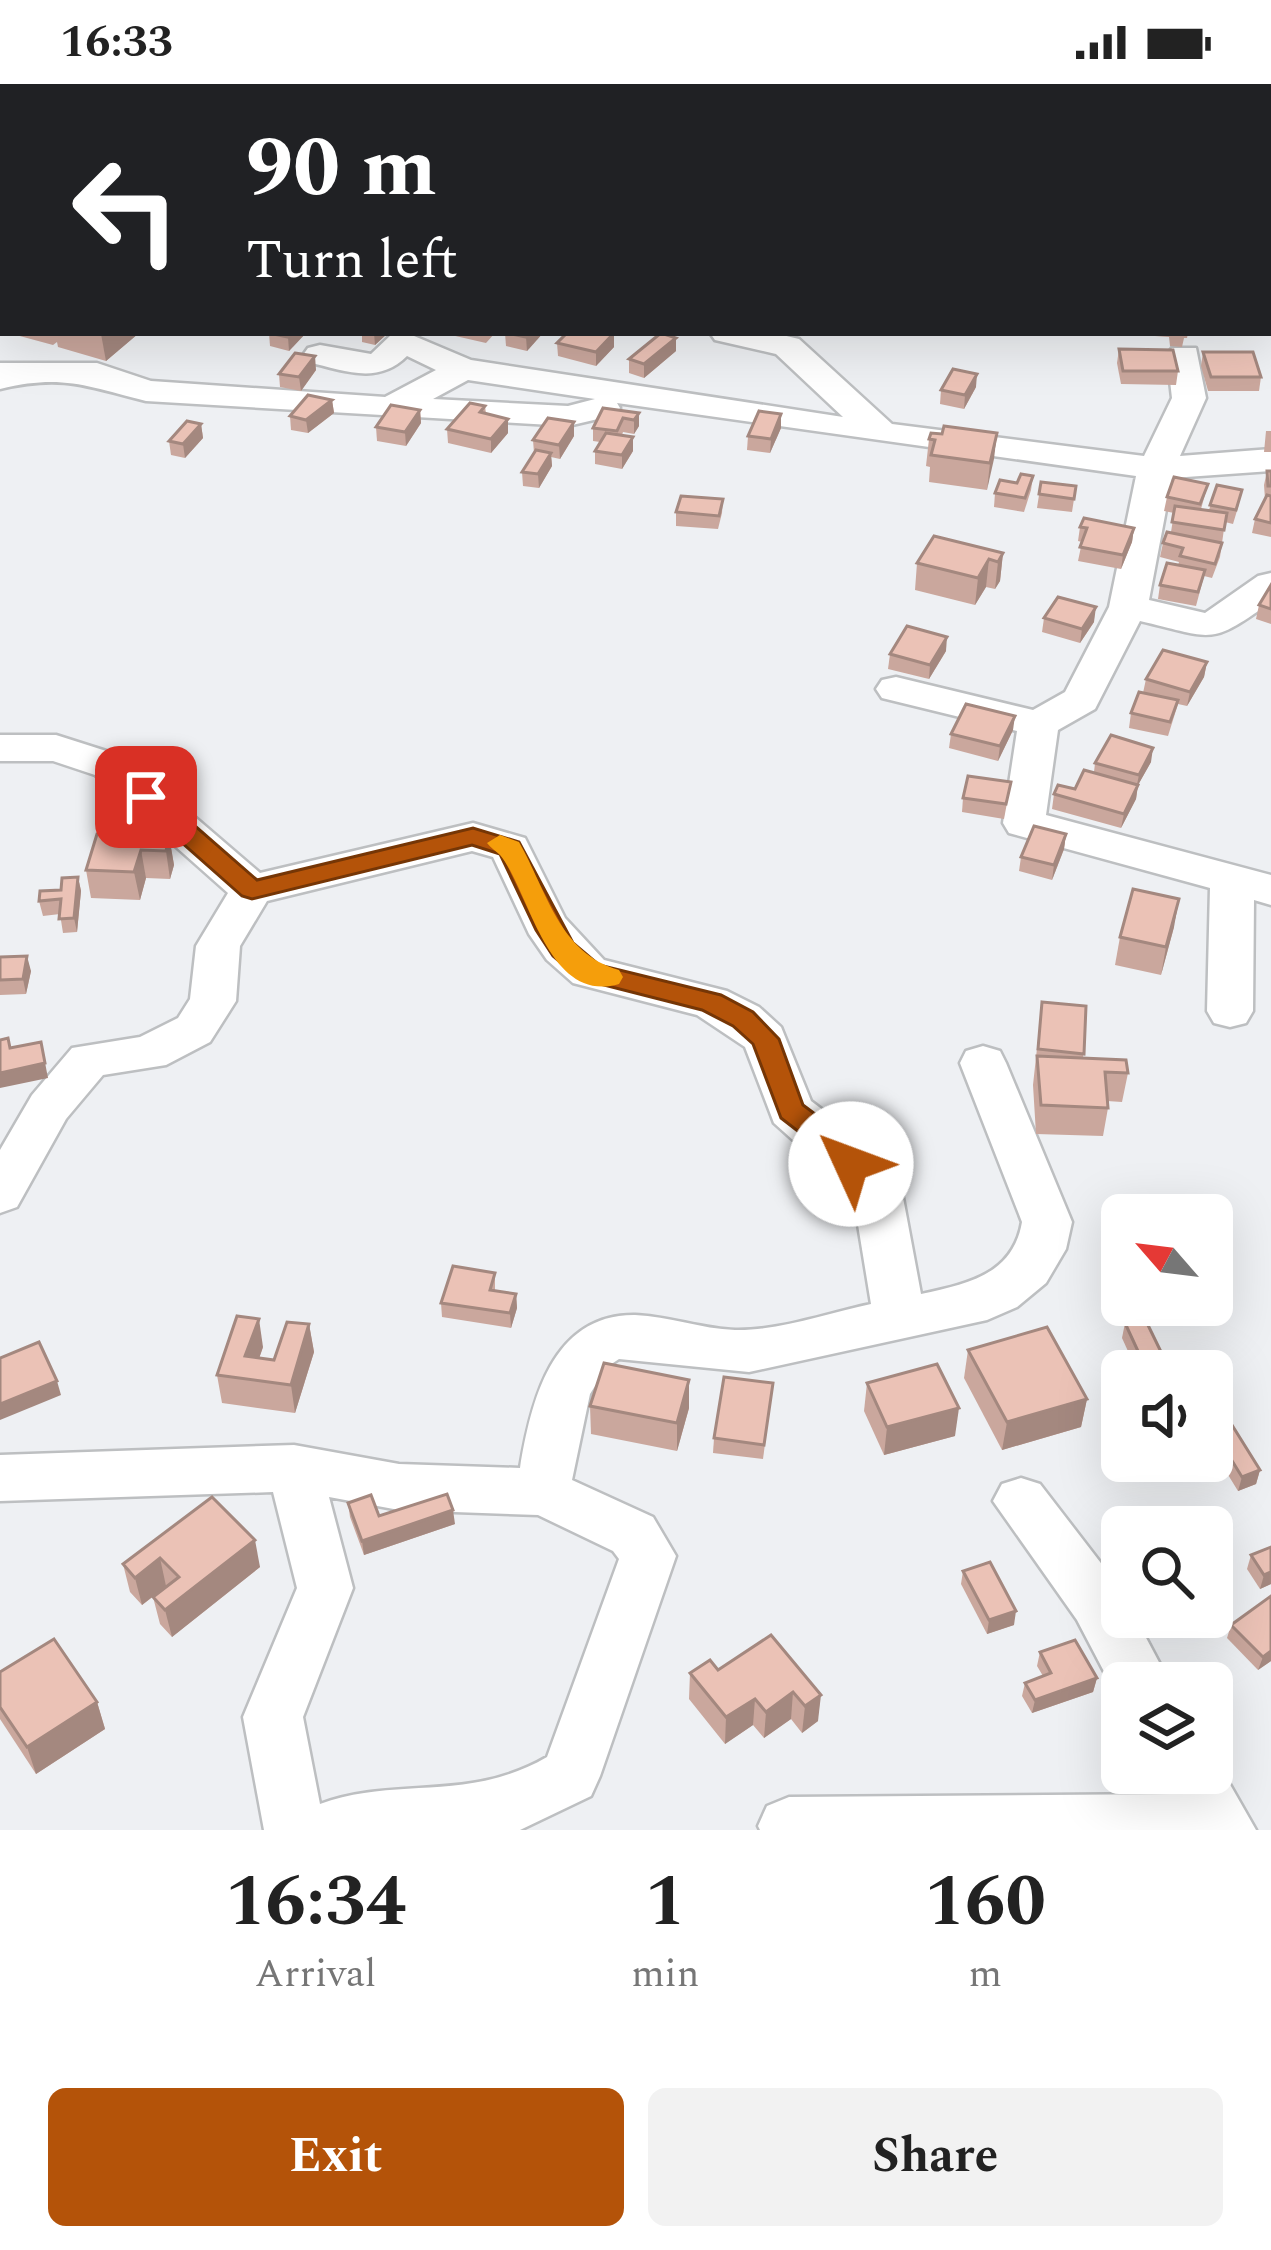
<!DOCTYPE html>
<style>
:root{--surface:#fff;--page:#f2f2f2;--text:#222;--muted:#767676;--accent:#b45309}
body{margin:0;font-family:Spectral,serif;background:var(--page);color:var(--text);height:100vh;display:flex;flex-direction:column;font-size:45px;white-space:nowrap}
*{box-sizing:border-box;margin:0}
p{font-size:39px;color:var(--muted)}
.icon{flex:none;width:66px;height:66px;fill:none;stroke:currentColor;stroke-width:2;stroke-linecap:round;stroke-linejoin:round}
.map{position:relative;height:1746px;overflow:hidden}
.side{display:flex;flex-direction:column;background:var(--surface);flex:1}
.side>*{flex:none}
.banner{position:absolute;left:0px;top:0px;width:1272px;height:252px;box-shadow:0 12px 48px #0002;background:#202124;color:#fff;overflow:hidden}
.needle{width:78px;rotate:298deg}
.controls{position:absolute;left:1101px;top:1110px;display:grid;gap:24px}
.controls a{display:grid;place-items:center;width:132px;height:132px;border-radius:18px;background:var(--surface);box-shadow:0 12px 48px #0002;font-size:60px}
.pin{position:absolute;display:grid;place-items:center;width:102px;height:102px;color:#fff;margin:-51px;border-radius:24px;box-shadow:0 6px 18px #0006}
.me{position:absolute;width:132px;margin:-66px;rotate:313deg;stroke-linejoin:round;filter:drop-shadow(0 0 9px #0008)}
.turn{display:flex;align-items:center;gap:42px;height:252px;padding:0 48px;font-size:54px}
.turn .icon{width:156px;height:156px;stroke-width:2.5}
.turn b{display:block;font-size:84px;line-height:102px}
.eta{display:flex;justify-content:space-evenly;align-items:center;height:204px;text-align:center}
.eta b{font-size:72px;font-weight:700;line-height:84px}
.button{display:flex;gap:24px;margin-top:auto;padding:24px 48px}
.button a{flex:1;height:138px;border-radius:18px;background:var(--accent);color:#fff;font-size:48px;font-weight:700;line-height:138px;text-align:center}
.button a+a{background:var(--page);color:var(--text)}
.status{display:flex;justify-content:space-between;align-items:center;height:84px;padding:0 60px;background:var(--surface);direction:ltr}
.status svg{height:33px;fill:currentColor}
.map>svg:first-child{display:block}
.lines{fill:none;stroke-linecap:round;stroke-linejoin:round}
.street-casing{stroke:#bdbfc1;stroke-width:5}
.street{fill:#fff;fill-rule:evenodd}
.wall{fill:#caa79d}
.shaded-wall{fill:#a4887f}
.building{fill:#ebc2b6;stroke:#a4887f;stroke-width:3}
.route{fill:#b45309;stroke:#753606;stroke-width:3}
.slow{fill:#f59e0b}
</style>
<div class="status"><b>16:33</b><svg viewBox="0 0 49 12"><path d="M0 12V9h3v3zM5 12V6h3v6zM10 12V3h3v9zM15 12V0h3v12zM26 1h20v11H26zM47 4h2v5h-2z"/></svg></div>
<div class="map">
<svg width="1271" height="1746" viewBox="0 0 1271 1746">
<rect width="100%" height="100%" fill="#eef0f3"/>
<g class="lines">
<!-- street casing -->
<g class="street-casing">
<g id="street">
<path d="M180,0h34l2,3h-34z"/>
<path d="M417,0h57l2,3h-57z"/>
<rect x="1269" y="150" width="2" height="20"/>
<path d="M407,249l64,27 372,57 -67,-63 -61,-14 -5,-7h64l25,6 93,85 252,32 28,-58 -5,-43 5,-7h24l10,50 -26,58 91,-7v22l-99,7 -23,122 56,13 53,-37 13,-3v29c-63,45 -57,36 -131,19l-45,88 -37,21 -12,85 225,60v30l-17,-5 -1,111 -7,12 -16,4 -16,-4 -7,-12 3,-123 -201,-55 -6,-10 14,-92 -135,-33 -6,-9 6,-9 14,-3 137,33 32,-18 44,-85 27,-131 -519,-73 3,5 -5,7 -47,11 -422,-25c-60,-15 -84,-27 -146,-12v-26h97l54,18 234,16 51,-27 -29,-14c-29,29 -62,15 -99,6l-5,-7 5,-7 12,-3 51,9 20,-19zM468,296l127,19 -27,7 -135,-7z"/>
<path d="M0,651h56l69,22 135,116 213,-50 52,15 40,80 39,42 123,31 32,16 22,20 30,74 37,28 53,58 20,107c46,-10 92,-19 101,-72l-62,-159 6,-12 17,-5 17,5 6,12 66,159 -6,27 -20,34 -29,24 -30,13 -238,52 -130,-13 -12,8 -17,27 -18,86 81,37 23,39 -76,220 -9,20 -71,34h-256l-21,-113 54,-129 -24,-96 -273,9v-46l294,-10 105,19 121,4c11,-67 32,-154 115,-153 34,1 66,14 100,15 44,1 93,-17 136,-26l-18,-110 -79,-71 -29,-76 -48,-32 -124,-32 -26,-23 -18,-26 -36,-77 -21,-6 -205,50 -27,45 -4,55 -26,41 -44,23 -63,10 -37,44 -49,88 -17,6v-63l32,-55 40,-47 68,-11 38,-19 12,-19 6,-53 32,-53 -133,-118 -42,-14h-53zM329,1413l70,13 139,5 75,36 6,8 -72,198c-79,46 -151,19 -227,47l-17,-87 50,-129z"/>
<path d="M1021,1394l19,6 77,100 5,33h13l35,66h-48l-2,19 -43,-82 -84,-119 9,-17z"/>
<path d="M1212,1669l44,77h-496l-2,-4 9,-20 22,-9 381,-3 -9,-21h51z"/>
</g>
</g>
<!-- street -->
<use href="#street" class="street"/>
</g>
<!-- wall -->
<g class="wall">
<path d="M689,0h48l-4,3h-44z"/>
<path d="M16,249h123l-33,28 -48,-14 -1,-5 -4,3 -37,-10z"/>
<path d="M269,249h37l-17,18 -19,-5z"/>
<path d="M362,249h26l-13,12 -13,-3z"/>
<path d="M451,249h44l-9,10 -35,-8z"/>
<path d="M505,249h38l-16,18 -21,-5z"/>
<path d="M1154,249h34l-1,5h-3l-2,9 -12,-1 -1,-9 -14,-1z"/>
<path d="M557,259l57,4 -18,19 -38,-10z"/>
<path d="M1119,265l59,22 -2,14 -55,-1 -4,-21z"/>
<path d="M676,267l-32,27 -15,-5v-14z"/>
<path d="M1203,268l58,25 -2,14h-51l-7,-25z"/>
<path d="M316,286l-15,21 -21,-4 -1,-13z"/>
<path d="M976,303l-12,22 -24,-5 1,-14z"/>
<path d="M332,316l2,13 -26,20 -17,-3 -1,-14z"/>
<path d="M485,322l1,8 22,5v14l-17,20 -43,-10 -1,-14z"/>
<path d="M420,326l1,13 -15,23 -29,-5 -1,-14z"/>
<path d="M639,329v13l-5,8 -11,-2 -1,3 11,16 -11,18 -27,-5v-13l5,-9 -7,-1v-13z"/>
<path d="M1271,334v34h-7l2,-21h5z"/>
<path d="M574,338v14l-14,23 -9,-2 1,9 -13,22 -16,-2 -1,-14 12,-19 -1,-13z"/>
<path d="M201,340l2,14 -18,20 -14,-3 -2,-14z"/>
<path d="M781,344l-11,25 -23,-3 1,-14z"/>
<path d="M997,349l-10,57 -58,-8 1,-15 -4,-1 3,-27 13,-5z"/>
<path d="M1267,387h4v66l-19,-4 3,-14 10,-20 -1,-14z"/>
<path d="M1033,392l-2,14 -7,22 -30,-5 1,-14z"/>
<path d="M1041,398l35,4 -4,26 -35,-4z"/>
<path d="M1208,400l-7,25 8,1 8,-25 22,19 -6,20 -8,-2 -5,35 -8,21 -8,-2 -8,30 -38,-7 2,-14 18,-20 1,-3 -19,-5 3,-14 8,-11 3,-19 -10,-2 3,-14z"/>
<path d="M723,415l-1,14 -4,16 -42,-3v-14z"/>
<path d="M1080,443l54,1 -2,14 -11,27 -43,-8 4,-19 -4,-1z"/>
<path d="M1003,469l-3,28 -5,8 -9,-2 -11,18 -60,-15 2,-27z"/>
<path d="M1271,501v39l-15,-5 3,-14z"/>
<path d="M1044,534l50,4 -14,21 -38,-11z"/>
<path d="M946,567l-17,28 -41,-10 2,-15z"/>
<path d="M1207,578l-3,15 -17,29 -9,-2 -10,32 -39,-8 2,-15 12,-20 3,-14z"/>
<path d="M1013,646l-15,31 -49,-13 2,-14z"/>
<path d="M1151,678l-13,23 -2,14 -15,29 -69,-19 2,-15 21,-5 19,-17 1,-9z"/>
<path d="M1011,698l-7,37 -42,-7 1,-14z"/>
<path d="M1066,750l-2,15 -12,31 -33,-9 2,-14z"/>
<path d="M169,752l5,29 -4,14 -24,-1 -6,22 -49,-2 -5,-28z"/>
<path d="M78,793l3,14 -4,41 -14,1 -3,-19 -17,2 -4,-15 22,-11z"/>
<path d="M1174,843l-13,48 -46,-10 5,-28z"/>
<path d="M0,873l31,14 -5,23 -26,1z"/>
<path d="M1042,918l44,4 -3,52 45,15 -6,29 -15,-1 1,7 -5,28 -67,-2 -3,-49z"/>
<path d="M495,1189v17l21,4 1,14 -6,20 -69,-11 -1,-14z"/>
<path d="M1125,1239l39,35 -3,13h-24l-15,-33z"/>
<path d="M309,1240l5,28 -19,61 -73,-10 -5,-28 46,-28 -4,11 15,2z"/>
<path d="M968,1266l119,49 -6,28 -79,23 -38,-72z"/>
<path d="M773,1299l-10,76 -50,-6 1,-15z"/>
<path d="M867,1299l88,53 -71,19 -20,-44z"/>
<path d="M590,1322l99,2 -12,43 -86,-17z"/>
<path d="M1212,1338l48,48 -4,14 -18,7 -24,-39h-2z"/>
<path d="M212,1413l48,70 -88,70 -12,-13 -7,-27 14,-11 -25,19 -12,-13 -7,-28z"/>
<path d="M348,1419l31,13 76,8 -91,31 -14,-38z"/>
<path d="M1271,1463v37l-11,5 -13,-20 4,-14z"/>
<path d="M963,1487l51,54 -27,9 -26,-50z"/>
<path d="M1271,1512v65l-13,9 -31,-32 4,-13z"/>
<path d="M771,1551l47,86 -16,12 -11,-14 -27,19 -11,-13 -28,19 -36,-45 1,-26 28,-3z"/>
<path d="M1040,1568l57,26 -4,14 -61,21 -10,-17 3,-13 18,-7 -6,-10z"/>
<path d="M0,1588l97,30 8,27 -69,45 -36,-55z"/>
</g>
<!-- shaded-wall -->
<g class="shaded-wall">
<path d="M720,0h17l-4,3h-15z"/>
<path d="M103,249h36l-33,28 -5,-27z"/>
<path d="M292,249h14l-17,18 -1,-14z"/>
<path d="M374,249h14l-13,12z"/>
<path d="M530,249h13l-16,18 -1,-14z"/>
<path d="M614,249v14l-18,19v-14z"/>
<path d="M676,254v13l-32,27v-14z"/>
<path d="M315,272l1,14 -15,21 -2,-14z"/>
<path d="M977,290l-1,13 -12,22 1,-14z"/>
<path d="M332,316l2,13 -26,20 -2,-13z"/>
<path d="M420,326l1,13 -15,23 -1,-14z"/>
<path d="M639,329v13l-5,8v-14z"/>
<path d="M781,330v14l-11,25 1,-14z"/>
<path d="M508,335v14l-17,20v-14z"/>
<path d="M574,338v14l-14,23 -1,-14z"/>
<path d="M201,340l2,14 -18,20 -2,-14z"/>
<path d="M997,349l-3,26 -7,31 3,-27z"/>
<path d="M633,353v14l-11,18v-14z"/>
<path d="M551,369l1,13 -13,22 -1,-14z"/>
<path d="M1134,444l-2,14 -11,27 2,-14z"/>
<path d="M1003,469l-3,28 -5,8 3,-27z"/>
<path d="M989,475l-3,28 -11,18 3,-27z"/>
<path d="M1096,523l-2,15 -14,21 2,-14z"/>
<path d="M947,553l-1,14 -17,28 1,-14z"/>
<path d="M1207,578l-3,15 -17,29 3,-14z"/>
<path d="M1015,632l-2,14 -15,31 2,-15z"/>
<path d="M1153,664l-2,14 -13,23 -2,14 -15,29 3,-14 12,-25 3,-14z"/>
<path d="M1066,750l-2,15 -12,31 2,-15z"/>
<path d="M169,752l5,29 -4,14 -4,-28z"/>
<path d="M141,766l5,28 -6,22 -6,-28z"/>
<path d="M78,793l3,14 -4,41 -3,-14z"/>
<path d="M1179,815l-5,28 -13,48 5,-28z"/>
<path d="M27,872l4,15 -5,23 -3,-15z"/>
<path d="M41,958l7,36 -48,10v-15z"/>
<path d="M516,1210l1,14 -6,20 -1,-15z"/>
<path d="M259,1235l4,28 -11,32 -7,-23z"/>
<path d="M309,1240l5,28 -19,61 -4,-28z"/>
<path d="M1164,1274l-3,13h-20l2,-9z"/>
<path d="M689,1296v28l-12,43v-28z"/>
<path d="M57,1297l4,14 -61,25v-16z"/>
<path d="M1087,1315l-6,28 -79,23 5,-28z"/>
<path d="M959,1324l-4,28 -71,19 3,-28z"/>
<path d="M1260,1386l-4,14 -18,7 4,-14z"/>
<path d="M453,1426l2,14 -91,31 -2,-14z"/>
<path d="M255,1456l5,27 -88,70 -7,-27z"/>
<path d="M160,1474l6,28 -24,19 -7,-27z"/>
<path d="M1271,1488v12l-11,5 4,-14z"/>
<path d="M1016,1527l-2,14 -27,9 2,-14z"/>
<path d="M1271,1567v10l-13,9 5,-13z"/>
<path d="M1097,1594l-4,14 -61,21 3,-13z"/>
<path d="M793,1608l-2,27 -27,19 2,-26z"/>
<path d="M821,1611l-3,26 -16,12 3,-27z"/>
<path d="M755,1615l-2,26 -28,19 1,-27z"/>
<path d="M97,1618l8,27 -69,45 -9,-27z"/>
</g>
<!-- building -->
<g class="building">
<path d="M1094,0h42l-2,3h-43z"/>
<path d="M269,249h23l-4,4z"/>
<path d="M507,249h23l-4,4z"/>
<path d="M567,249h47l-18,19 -39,-9z"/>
<path d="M661,249l15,5 -32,26 -15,-5z"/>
<path d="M1119,265l54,1 5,21h-55z"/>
<path d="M1203,268h50l8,25h-50z"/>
<path d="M295,269l20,3 -16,21 -20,-3z"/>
<path d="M953,285l24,5 -12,21 -24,-5z"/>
<path d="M308,311l24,5 -26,20 -16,-4z"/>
<path d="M470,319l15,3 -5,6 28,7 -17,20 -44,-10z"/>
<path d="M391,321l29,5 -15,22 -29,-5z"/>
<path d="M603,324l36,5 -5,7 -11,-2 -6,13 -24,-3z"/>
<path d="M759,327l22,3 -10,25 -23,-3z"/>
<path d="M548,334l26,4 -15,23 -26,-5z"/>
<path d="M187,337l14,3 -18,20 -14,-3z"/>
<path d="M944,342l53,7 -7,30 -59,-8 4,-15 -6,-1 2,-6 11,1z"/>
<path d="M606,349l27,4 -11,18 -27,-4z"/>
<path d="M536,366l15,3 -13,21 -16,-2z"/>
<path d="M1267,387h4v15h-3z"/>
<path d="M1021,390l12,2 -8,22 -30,-5 5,-13 17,3z"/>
<path d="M1174,393l34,7 -8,20 -33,-7z"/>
<path d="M1041,398l35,4 -2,13 -35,-5z"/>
<path d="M1217,401l25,5 -6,20 -26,-5z"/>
<path d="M1267,411l4,1v27l-16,-4z"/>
<path d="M681,412l42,3 -4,17 -43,-4z"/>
<path d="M1175,422l52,7 -3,17 -52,-8z"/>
<path d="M1084,434l50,10 -11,27 -43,-8 7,-19 -7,-1z"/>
<path d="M1167,448l55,11 -7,21 -35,-8 3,-8 -20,-5z"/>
<path d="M934,452l69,17 -5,9 -9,-3 -11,19 -61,-15z"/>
<path d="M1167,479l38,7 -7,22 -38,-7z"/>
<path d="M1271,501v24l-12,-4z"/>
<path d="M1058,513l38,10 -14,22 -38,-11z"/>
<path d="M907,542l40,11 -17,28 -40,-11z"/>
<path d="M1163,566l44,12 -17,30 -44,-13z"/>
<path d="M1139,608l39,8 -8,22 -39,-9z"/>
<path d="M966,620l49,12 -15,30 -49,-12z"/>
<path d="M1111,651l42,13 -14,27 -44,-12z"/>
<path d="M1084,686l54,15 -14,29 -70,-20 4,-9 17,4z"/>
<path d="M968,692l43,6 -5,22 -43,-6z"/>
<path d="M1034,742l32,8 -12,31 -33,-8z"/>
<path d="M97,750l72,2 -3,15 -25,-1 -7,22 -48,-2z"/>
<path d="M78,793l-4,41 -15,1 2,-20 -22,2 1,-10 21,-1 1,-12z"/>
<path d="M1133,805l46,10 -13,48 -46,-10z"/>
<path d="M27,872l-4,23 -23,1v-23z"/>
<path d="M1042,918l44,4 -2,48 -46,-5z"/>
<path d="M8,954l2,10 31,-6 4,21 -45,10v-33z"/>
<path d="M1037,972l89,4 2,13 -23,-1 3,36 -67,-3z"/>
<path d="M453,1182l42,7 -5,17 26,4 -6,19 -69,-10z"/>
<path d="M237,1232l22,3 -14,37 29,4 13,-38 22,2 -18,61 -74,-10z"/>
<path d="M1145,1235l19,39 -21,4 -18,-39z"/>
<path d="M1047,1243l40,72 -80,23 -39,-72z"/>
<path d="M39,1258l18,39 -57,23v-46z"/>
<path d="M604,1279l85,17 -12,43 -87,-17z"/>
<path d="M937,1280l22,44 -72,19 -20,-44z"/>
<path d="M724,1293l49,6 -9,62 -50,-7z"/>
<path d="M1227,1333l33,53 -18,7 -24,-39 -6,1v-17z"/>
<path d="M447,1410l6,16 -91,31 -14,-38 23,-8 8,21z"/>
<path d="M212,1413l43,43 -90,70 -12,-13 26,-20 -19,-19 -25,20 -12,-14z"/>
<path d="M1271,1463v25l-7,3 -13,-20z"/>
<path d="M990,1478l26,49 -27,9 -26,-49z"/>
<path d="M1271,1512v55l-8,6 -32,-32z"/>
<path d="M771,1551l50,60 -16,11 -12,-14 -27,20 -11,-13 -29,18 -36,-44 20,-13 8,10z"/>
<path d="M54,1555l43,63 -70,45 -27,-40v-35z"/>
<path d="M1075,1556l22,38 -62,22 -10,-17 26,-10 -11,-21z"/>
</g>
<!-- route -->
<path class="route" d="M146,705l9,2 102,89 216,-52 46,14 54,101 26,22 122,30 32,17 26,27 24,66 39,29 24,30 -4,8h-21l-20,-23 -40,-31 -28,-74 -20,-18 -31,-16 -122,-31 -27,-23 -17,-26 -36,-76 -28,-9 -220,54 -10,-3 -105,-93 -4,-6z"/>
<!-- slow -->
<path class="slow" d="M500,751l19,7c28,49 40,111 100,128l4,7 -4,7c-72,21 -89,-93 -119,-129 -4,-4 -9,-7 -13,-12z"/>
</svg>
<div class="controls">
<a><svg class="needle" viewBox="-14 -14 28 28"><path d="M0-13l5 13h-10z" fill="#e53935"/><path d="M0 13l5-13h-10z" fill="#767676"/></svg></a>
<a><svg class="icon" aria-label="sound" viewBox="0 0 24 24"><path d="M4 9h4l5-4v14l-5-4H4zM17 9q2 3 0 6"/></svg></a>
<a><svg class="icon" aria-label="search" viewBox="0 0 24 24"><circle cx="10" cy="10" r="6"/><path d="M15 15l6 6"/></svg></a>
<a><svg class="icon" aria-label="layers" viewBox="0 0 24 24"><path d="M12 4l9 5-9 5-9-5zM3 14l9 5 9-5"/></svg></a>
</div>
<div class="pin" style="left:146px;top:713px;background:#d93025"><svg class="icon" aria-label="arrive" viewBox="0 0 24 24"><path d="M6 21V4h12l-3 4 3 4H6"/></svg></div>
<svg class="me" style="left:851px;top:1080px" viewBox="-20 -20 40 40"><circle r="19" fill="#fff"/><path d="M0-13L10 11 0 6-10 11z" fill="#b45309"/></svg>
<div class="banner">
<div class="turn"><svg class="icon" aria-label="left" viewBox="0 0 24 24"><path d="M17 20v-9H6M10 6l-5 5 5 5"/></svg><div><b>90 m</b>Turn left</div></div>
</div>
</div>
<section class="side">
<div class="eta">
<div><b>16:34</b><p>Arrival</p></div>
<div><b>1</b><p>min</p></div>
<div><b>160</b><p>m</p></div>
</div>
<div class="button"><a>Exit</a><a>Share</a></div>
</section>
